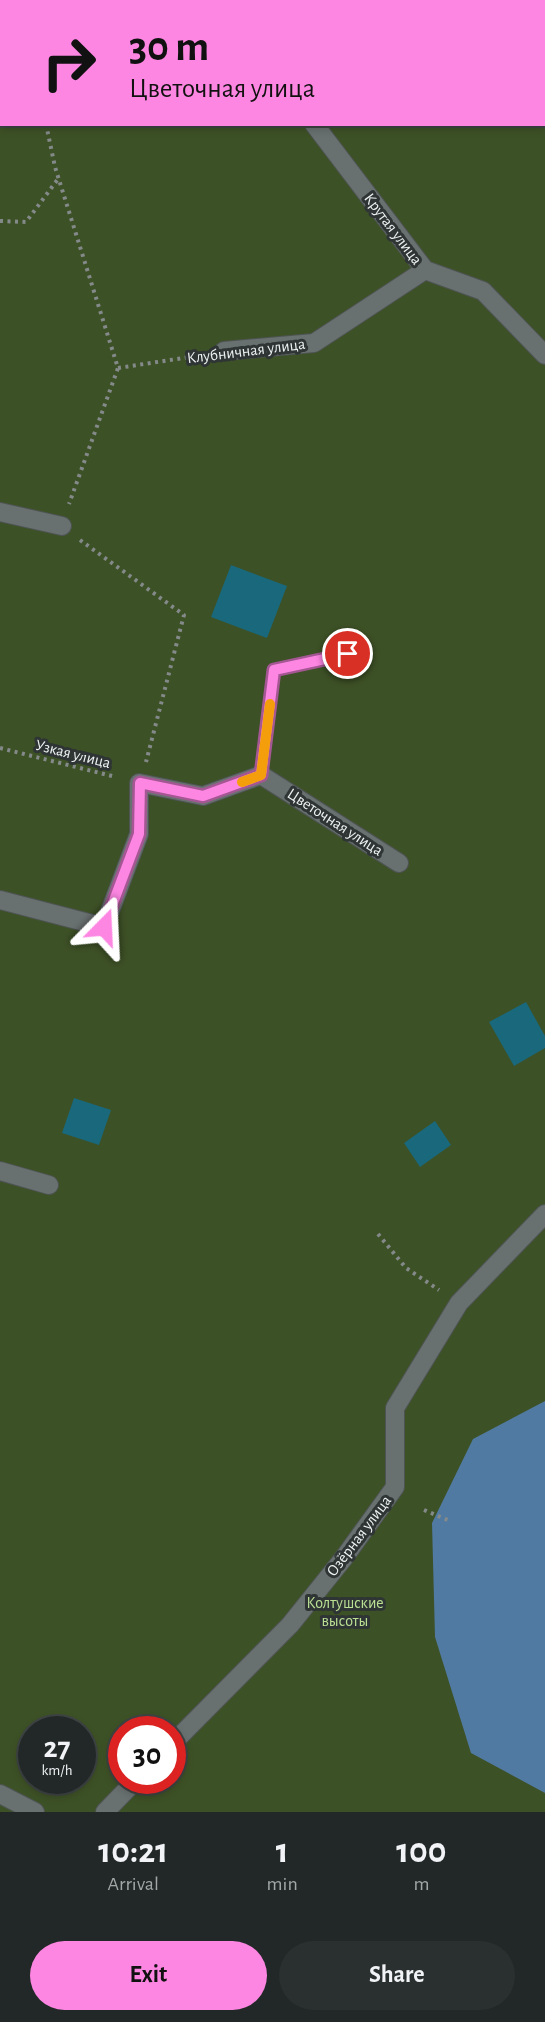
<!DOCTYPE html>
<meta charset="utf-8">
<style>
:root{--surface:#222827;--page:#2a302f;--text:#f1f3f6;--muted:#a2a6a7;--line:#3f4444;--accent:#fd86e2}
body{margin:0;font-family:"Alegreya Sans",sans-serif;background:var(--page);color:var(--text);height:100vh;display:flex;flex-direction:column;font-size:22px;white-space:nowrap}
*{box-sizing:border-box;margin:0}
p{font-size:20px;color:var(--muted)}
.icon{flex:none;width:33px;height:33px;fill:none;stroke:currentColor;stroke-width:2;stroke-linecap:round;stroke-linejoin:round}
.map{position:relative;height:1812px;overflow:hidden}
.sheet{display:flex;flex-direction:column;background:var(--surface);flex:1}
.sheet>*{flex:none}
.hud{position:absolute;left:0px;top:0px;width:546px;height:126px;box-shadow:0 3px 9px #0003,0 0 0 2px var(--line);background:#fd86e2;color:#111;overflow:hidden}
.speed{position:absolute;left:18px;top:1716px;display:flex;gap:12px;font-size:30px;font-weight:700;text-align:center}
.speed>*{display:grid;place-content:center;width:78px;height:78px;border-radius:50%;background:var(--surface);box-shadow:0 3px 9px #0003,0 0 0 2px var(--line);line-height:1}
.speed small{font-size:15px;font-weight:400}
.speed .limit{border:9px solid #d22;background:#fff;color:#111}
.pin{position:absolute;display:grid;place-items:center;width:51px;height:51px;color:#fff;margin:-26px;border:3px solid #fff;border-radius:50%;box-shadow:0 2px 6px #0007}
.me{position:absolute;width:66px;margin:-33px;rotate:21deg;stroke-linejoin:round;filter:drop-shadow(0 0 4px #0008)}
.turn{display:flex;align-items:center;gap:21px;height:126px;padding:0 30px;font-size:27px}
.turn .icon{width:78px;height:78px;stroke-width:2.5}
.turn b{display:block;font-size:42px;line-height:51px}
.eta{display:flex;justify-content:space-evenly;align-items:center;height:102px;text-align:center}
.eta b{font-size:36px;font-weight:700;line-height:42px}
.action{display:flex;gap:12px;margin-top:auto;padding:12px 30px}
.action a{flex:1;height:69px;border-radius:36px;background:var(--accent);color:#111;font-size:24px;font-weight:700;line-height:69px;text-align:center}
.action a+a{background:var(--page);color:var(--text)}
.map>svg:first-child{display:block}
.green{fill:#3d5126;fill-rule:evenodd}
.water{fill:#507aa2}
.building{fill:#1a687b}
.lines{fill:none;stroke-linecap:round;stroke-linejoin:round}
.lane-casing{stroke:#4e5453;stroke-width:14}
.street-casing{stroke:#4e5453;stroke-width:20}
.path{stroke:#848a89;stroke-width:4;stroke-dasharray:3 4.5;stroke-linecap:butt}
.lane{stroke:#697170;stroke-width:12}
.street{stroke:#697170;stroke-width:18}
.route-casing{stroke:#a45793;stroke-width:15}
.route{stroke:#fd86e2;stroke-width:10}
.slow{stroke:#f59e0b;stroke-width:10}
.labels{text-anchor:middle;dominant-baseline:central;stroke-width:6;stroke-linejoin:round;paint-order:stroke}
.street-label{font-size:16px;fill:#eef2f2;stroke:#2e3534}
.park-label{font-size:16px;fill:#bbe094;stroke:#2e3534}
</style>
<div class="map">
<svg width="545" height="1812" viewBox="0 0 545 1812">
<rect width="100%" height="100%" fill="#2e3534"/>
<!-- green -->
<path class="green" d="M0,0h545v1812h-545zM2,2h542v122h-542zM32,1730h50v50h-50zM122,1730h50v50h-50z"/>
<!-- water -->
<path class="water" d="M545,1401v392l-74,-40 -36,-116 -3,-114 41,-84z"/>
<!-- building -->
<g class="building">
<path d="M231,565l56,21 -20,52 -56,-21z"/>
<path d="M526,1002l19,34v12l-31,18 -25,-44z"/>
<path d="M74,1098l37,12 -12,35 -37,-12z"/>
<path d="M435,1121l16,24 -31,22 -16,-24z"/>
</g>
<g class="lines">
<!-- lane casing -->
<g class="lane-casing">
<path id="lane" d="M261,775l13,-105 74,-16"/>
</g>
<!-- street casing -->
<g class="street-casing">
<g id="street">
<path d="M216,0l2,2"/>
<path d="M0,55h2"/>
<path d="M314,124l111,146 58,21 62,64"/>
<path d="M224,351l90,-8 111,-73"/>
<path d="M0,512l62,14"/>
<path d="M0,900l104,27 35,-93v-51l64,13 58,-21 138,88"/>
<path d="M0,1171l49,14"/>
<path d="M172,1744l118,-119 53,-66 52,-72v-79l64,-105 86,-89"/>
<path d="M0,1794l35,18"/>
<path d="M105,1812l31,-32"/>
</g>
</g>
<!-- path -->
<g class="path">
<path d="M5,0l1,2"/>
<path d="M72,0l1,2"/>
<path d="M49,2l8,-2"/>
<path d="M46,124l9,43 63,201 -49,136"/>
<path d="M0,221l26,1 32,-43"/>
<path d="M118,368l85,-13"/>
<path d="M80,540l104,75 -38,147"/>
<path d="M0,748l116,29"/>
<path d="M378,1234l28,34 33,22"/>
<path d="M424,1510l26,11"/>
</g>
<!-- lane -->
<use href="#lane" class="lane"/>
<!-- street -->
<use href="#street" class="street"/>
</g>
<g class="lines">
<!-- route casing -->
<g class="route-casing">
<path id="route" d="M104,927l35,-93 1,-51 63,13 58,-21 13,-105 74,-16"/>
</g>
<!-- route -->
<use href="#route" class="route"/>
<!-- slow -->
<path class="slow" d="M242,782l19,-7 9,-71"/>
</g>
<g class="labels">
<!-- street labels -->
<g class="street-label">
<text transform="translate(393 229) rotate(53)">Крутая улица</text>
<text transform="translate(246 351) rotate(-7)">Клубничная улица</text>
<text transform="translate(73 754) rotate(14)">Узкая улица</text>
<text transform="translate(335 822) rotate(33)">Цветочная улица</text>
<text transform="translate(359 1536) rotate(-53)">Озёрная улица</text>
</g>
<!-- park labels -->
<g class="park-label">
<text x="345" y="1603">Колтушские<tspan x="345" dy="18">высоты</tspan></text>
</g>
</g>
</svg>
<div class="speed"><div>27<small>km/h</small></div><div class="limit">30</div></div>
<div class="pin" style="left:348px;top:654px;background:#d93025"><svg class="icon" aria-label="arrive" viewBox="0 0 24 24"><path d="M6 21V4h12l-3 4 3 4H6"/></svg></div>
<svg class="me" style="left:104px;top:927px" viewBox="-20 -20 40 40"><path d="M0-17L14 15 0 8-14 15z" fill="#fd86e2" stroke="#fff" stroke-width="4"/></svg>
<div class="hud">
<div class="turn"><svg class="icon" aria-label="right" viewBox="0 0 24 24"><path d="M7 20v-9h11M14 6l5 5-5 5"/></svg><div><b>30 m</b>Цветочная улица</div></div>
</div>
</div>
<section class="sheet">
<div class="eta">
<div><b>10:21</b><p>Arrival</p></div>
<div><b>1</b><p>min</p></div>
<div><b>100</b><p>m</p></div>
</div>
<div class="action"><a>Exit</a><a>Share</a></div>
</section>
